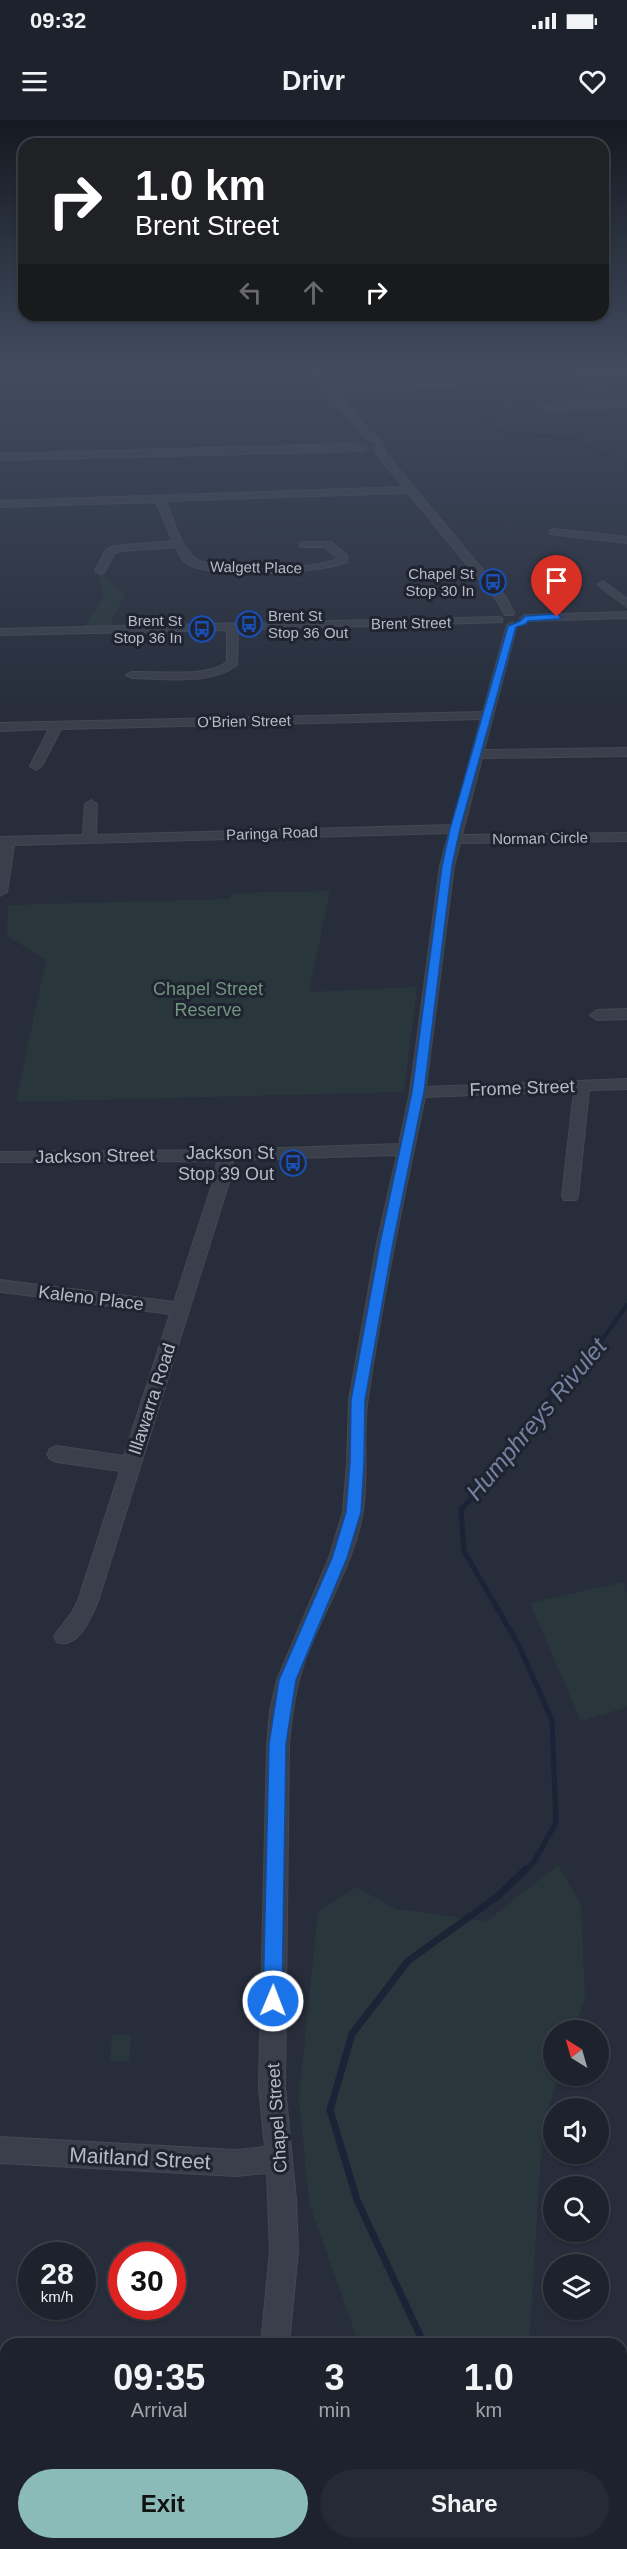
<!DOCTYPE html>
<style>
:root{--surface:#1d222c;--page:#252a34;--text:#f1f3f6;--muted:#a0a4a9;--line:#3b3f48;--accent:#8bbbb9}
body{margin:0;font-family:Helvetica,sans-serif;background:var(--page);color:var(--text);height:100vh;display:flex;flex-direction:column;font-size:22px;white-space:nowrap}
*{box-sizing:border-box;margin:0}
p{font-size:20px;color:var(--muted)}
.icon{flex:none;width:33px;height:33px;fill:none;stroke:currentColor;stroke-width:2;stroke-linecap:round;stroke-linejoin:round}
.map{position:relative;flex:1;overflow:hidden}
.sheet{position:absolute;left:0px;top:2218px;width:627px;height:212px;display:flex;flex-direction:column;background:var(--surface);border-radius:18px 18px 0 0;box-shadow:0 2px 4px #0004,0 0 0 2px var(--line)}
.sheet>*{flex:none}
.hud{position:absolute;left:18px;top:18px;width:591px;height:183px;border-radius:18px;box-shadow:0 2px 4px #0004,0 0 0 2px var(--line);background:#202124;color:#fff;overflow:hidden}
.needle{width:39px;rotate:323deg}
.fabs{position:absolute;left:543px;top:1900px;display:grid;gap:12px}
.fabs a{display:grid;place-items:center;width:66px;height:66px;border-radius:50%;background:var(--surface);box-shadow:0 2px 4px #0004,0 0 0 2px var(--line);font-size:30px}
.speed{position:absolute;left:18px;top:2122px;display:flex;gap:12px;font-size:30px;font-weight:700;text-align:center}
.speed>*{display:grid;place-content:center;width:78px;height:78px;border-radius:50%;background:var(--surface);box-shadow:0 2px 4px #0004,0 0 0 2px var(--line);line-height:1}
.speed small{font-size:15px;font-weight:400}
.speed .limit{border:9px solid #d22;background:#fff;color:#111}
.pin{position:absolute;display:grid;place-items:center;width:51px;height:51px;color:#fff;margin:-62px -26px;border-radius:50% 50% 50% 0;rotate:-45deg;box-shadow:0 0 6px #0007}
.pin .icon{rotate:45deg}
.me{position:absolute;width:66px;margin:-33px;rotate:1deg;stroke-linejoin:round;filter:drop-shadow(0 0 4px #0008)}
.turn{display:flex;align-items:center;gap:21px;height:126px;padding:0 18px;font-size:27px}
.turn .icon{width:78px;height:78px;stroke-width:2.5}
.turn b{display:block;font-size:42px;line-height:51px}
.lanes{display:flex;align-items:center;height:57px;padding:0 18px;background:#0003;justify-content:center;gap:30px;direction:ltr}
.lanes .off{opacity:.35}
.eta{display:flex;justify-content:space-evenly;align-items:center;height:102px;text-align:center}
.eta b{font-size:36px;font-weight:700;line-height:42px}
.button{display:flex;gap:12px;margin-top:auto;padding:12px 18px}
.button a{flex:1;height:69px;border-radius:36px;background:var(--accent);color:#111;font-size:24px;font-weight:700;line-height:69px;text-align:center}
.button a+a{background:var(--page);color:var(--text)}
.status{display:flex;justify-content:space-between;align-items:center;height:42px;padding:0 30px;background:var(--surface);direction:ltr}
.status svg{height:16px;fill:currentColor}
header{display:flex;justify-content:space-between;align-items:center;height:78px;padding:0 18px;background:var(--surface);font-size:27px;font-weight:700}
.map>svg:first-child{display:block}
.green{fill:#29373c}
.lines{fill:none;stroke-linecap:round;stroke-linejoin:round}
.stream-far3{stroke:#1b2337;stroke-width:2}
.stream-far2{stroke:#1b2337;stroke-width:4}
.stream-far1{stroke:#1b2337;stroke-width:5}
.stream{stroke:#1b2337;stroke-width:7}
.minor-casing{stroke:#434854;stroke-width:2}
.minor{fill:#3a3f4b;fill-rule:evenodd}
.route{fill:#1a73e8;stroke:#114b97;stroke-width:1.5}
.labels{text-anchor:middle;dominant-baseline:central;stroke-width:6;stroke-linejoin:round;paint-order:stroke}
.far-street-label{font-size:15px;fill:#b6bac6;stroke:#1f2430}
.far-poi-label{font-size:15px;fill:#b6bac6;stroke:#1f2430;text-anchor:end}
.park-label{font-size:18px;fill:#70947e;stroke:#1f2430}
.street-label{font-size:18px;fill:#b6bac6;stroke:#1f2430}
.poi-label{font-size:18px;fill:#b6bac6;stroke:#1f2430;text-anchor:end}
.near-street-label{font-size:21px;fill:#b6bac6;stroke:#1f2430}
.near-water-label{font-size:24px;font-style:italic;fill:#7481a1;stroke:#1f2430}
</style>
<div class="status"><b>09:32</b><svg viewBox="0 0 49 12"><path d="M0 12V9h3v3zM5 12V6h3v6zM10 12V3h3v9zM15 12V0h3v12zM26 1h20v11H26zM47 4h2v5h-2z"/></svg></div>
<header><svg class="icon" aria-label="menu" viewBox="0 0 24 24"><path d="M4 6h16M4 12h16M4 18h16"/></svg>Drivr<svg class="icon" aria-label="heart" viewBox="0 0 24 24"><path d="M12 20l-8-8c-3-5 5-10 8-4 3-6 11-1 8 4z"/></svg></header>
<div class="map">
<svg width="627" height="2429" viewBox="0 0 627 2429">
<rect width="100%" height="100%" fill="#272d3b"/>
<!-- green -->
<g class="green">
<path d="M573,250h54v14l-44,2z"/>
<path d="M103,456l22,19 -14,26 2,5 -29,1 20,-31 -5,-19z"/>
<path d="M330,771l-21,101 108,-5 -13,105 -388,10 30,-142 -39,-24 1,-31 222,-6 1,-6z"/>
<path d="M624,1462l3,12v113l-46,14 -51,-118z"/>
<path d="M558,1745l23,40 4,92 -11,34h-20v45h5l-16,46 -14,222h-170l-50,-141 -10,-106 19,-185 38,-25 40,22 91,12z"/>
<path d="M112,1915h19l-2,26h-19z"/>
<path d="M419,2424h80l-1,5h-78z"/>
</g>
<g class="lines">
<!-- stream-far3 -->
<path class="stream-far3" d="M469,250l5,6v25l23,29 18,4 60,5 52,25"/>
<!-- stream-far2 -->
<path class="stream-far2" d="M599,1224l28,-39"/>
<!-- stream-far1 -->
<path class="stream-far1" d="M525,1751l8,-8 23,-40 -4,-103 -34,-76 -54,-93 -3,-41 36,-41 53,-71 50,-56"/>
<!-- stream -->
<g class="stream">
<path d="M424,2224l-67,-144 -27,-90 22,-76 56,-73 90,-65 28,-27"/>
<path d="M466,2424v5"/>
</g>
<!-- minor casing -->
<g class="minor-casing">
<g id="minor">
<path d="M310,250h9l13,16 120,-5 4,3 -4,3 -116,4 34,42 12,8 -5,3 -13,-7z"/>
<path d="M627,281v6l-81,3 -4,-3 4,-3z"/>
<path d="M345,324l18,1 5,3 -5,3 -363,9v-6z"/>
<path d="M380,325l3,1 3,8 121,145 7,14 -1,2h-8l-7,-13 -90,-109 -242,8c8,20 15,53 36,61 38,6 99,10 136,-3l-13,-12h-25v-4l4,-1h27l16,13v7c-27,11 -138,18 -161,1 -5,-4 -8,-11 -10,-16l-56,4 -6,3 -10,19 -4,1 -5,-3 11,-21 8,-4 59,-5 -17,-39 -156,5v-6l404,-14 -28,-33 -1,-6z"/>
<path d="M554,409l73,8v6l-77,-9v-4z"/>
<path d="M603,461l24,18v8l-28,-21 -1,-2z"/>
<path d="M627,492v6l-102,3 -5,-3 5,-3z"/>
<path d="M498,497l4,1v4l-264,8 -1,35c-27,21 -73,13 -105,13l-6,-3 6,-3c26,-1 74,6 95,-10v-32l-227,5v-6z"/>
<path d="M512,502l5,3 -33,125 143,-2v8l-145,2 -20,77 165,-2v8l-167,2 -6,23 -28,221 201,-8v10l-38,1 -11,106 -2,4h-12l-2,-4 12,-105 -149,6c-21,99 -42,199 -57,300 -6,37 1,76 -5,114 -8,50 -38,97 -56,144 -11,29 -15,58 -18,89l-4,343 11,112 2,52 -9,93h-28l9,-93 -3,-78 -31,3 -236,-13v-26l236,13 29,-3 -6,-60 8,-343 3,-33 7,-31 52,-122 14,-46 4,-49 2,-63 28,-157 20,-88 -164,5 -2,16 -133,425c-7,16 -20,49 -41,41l-3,-6 19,-25 5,-10 42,-130 -63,-9 -7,-3 -3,-5 3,-5 7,-3 67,10 46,-142 -168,-22h-2v-12l174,22 41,-126 2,-15 -217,1v-10l226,-2 173,-6 11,-52 30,-226 9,-33 -435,12 -7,47 -7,4v-59l83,-2 2,-31 6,-4 6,4 -1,31 356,-10 29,-106 -420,10 -19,37 -6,4 -6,-4 19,-37 -49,2v-8l483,-11 24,-87z"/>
<path d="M627,889v10l-30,1 -7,-5 7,-5z"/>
<rect x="0" y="2322" width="6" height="30"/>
<path d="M199,2424h30l-2,5h-30z"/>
</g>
</g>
<!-- minor -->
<use href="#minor" class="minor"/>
</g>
<!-- sky -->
<linearGradient id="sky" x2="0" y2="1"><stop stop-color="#151920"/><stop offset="0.42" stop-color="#414c60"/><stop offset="1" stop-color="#414c60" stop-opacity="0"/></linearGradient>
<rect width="627" height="590" fill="url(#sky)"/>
<!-- route -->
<path class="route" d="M557,494l3,1v4l-32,2 -2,3 -10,3 -56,202 -8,37 -28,226 -31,151 -28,157 -1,63 -3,49 -14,46 -51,122 -10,64 -4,257 -3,7 -6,2 -7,-2 -3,-7 6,-257 10,-64 53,-122 14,-46 4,-49 1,-63 29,-157 32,-151 30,-226 8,-37 58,-203 12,-5 5,-5z"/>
<!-- icons -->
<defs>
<g id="bus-ring" transform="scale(1.35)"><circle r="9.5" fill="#1f2430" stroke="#1a4fb4" stroke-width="1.5"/><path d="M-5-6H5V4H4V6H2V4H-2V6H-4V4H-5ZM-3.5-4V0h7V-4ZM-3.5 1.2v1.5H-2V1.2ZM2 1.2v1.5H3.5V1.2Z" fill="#1a4fb4"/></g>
</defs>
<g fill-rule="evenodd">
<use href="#bus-ring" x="493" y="462"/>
<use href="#bus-ring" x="249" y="504"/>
<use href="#bus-ring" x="202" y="509"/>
<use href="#bus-ring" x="293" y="1043"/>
</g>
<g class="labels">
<!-- far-street labels -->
<g class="far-street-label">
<text transform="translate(256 447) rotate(1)">Walgett Place</text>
<text transform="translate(411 503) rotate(-1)">Brent Street</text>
<text transform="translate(244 601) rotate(-1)">O'Brien Street</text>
<text transform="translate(272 713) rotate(-2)">Paringa Road</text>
<text transform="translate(540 718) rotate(-1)">Norman Circle</text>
</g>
<!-- far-poi labels -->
<g class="far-poi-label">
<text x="474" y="453">Chapel St<tspan x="474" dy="17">Stop 30 In</tspan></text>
<text x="268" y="495" text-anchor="start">Brent St<tspan x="268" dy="17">Stop 36 Out</tspan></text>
<text x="182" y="500">Brent St<tspan x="182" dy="17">Stop 36 In</tspan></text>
</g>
<!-- park labels -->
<g class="park-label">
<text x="208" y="869">Chapel Street<tspan x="208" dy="21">Reserve</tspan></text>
</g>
<!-- street labels -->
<g class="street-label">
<text transform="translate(522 968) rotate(-2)">Frome Street</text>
<text transform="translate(95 1036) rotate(-1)">Jackson Street</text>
<text transform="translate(91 1178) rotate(7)">Kaleno Place</text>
<text transform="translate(152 1279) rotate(-72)">Illawarra Road</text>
<text transform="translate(277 1998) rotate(-94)">Chapel Street</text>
</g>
<!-- poi labels -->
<g class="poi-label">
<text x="274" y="1033">Jackson St<tspan x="274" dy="21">Stop 39 Out</tspan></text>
</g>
<!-- near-street labels -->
<g class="near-street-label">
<text transform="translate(140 2038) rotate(3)">Maitland Street</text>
</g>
<!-- near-water labels -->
<g class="near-water-label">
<text transform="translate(536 1299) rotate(-50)">Humphreys Rivulet</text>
</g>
</g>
</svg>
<div class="fabs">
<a><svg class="needle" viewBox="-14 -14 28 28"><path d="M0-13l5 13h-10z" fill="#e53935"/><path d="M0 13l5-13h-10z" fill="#a0a4a9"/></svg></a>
<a><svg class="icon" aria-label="sound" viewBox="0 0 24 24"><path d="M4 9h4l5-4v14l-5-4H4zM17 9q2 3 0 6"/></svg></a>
<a><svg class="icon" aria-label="search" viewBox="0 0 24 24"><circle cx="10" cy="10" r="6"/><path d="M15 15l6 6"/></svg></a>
<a><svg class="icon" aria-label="layers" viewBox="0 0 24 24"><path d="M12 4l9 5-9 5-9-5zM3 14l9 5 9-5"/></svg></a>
</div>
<div class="speed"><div>28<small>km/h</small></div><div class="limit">30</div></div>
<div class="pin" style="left:557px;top:497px;background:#d93025"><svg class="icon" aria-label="arrive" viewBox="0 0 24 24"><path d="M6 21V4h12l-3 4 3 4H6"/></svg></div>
<svg class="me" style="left:273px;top:1881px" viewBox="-20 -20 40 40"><circle r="17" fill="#1a73e8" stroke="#fff" stroke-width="3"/><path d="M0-11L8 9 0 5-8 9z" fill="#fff"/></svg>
<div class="hud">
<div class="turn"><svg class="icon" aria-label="right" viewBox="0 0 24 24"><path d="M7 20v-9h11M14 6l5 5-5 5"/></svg><div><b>1.0 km</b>Brent Street</div></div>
<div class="lanes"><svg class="icon off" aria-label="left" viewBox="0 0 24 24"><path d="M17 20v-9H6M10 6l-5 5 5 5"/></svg><svg class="icon off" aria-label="ahead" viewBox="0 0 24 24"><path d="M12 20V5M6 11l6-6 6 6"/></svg><svg class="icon" aria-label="right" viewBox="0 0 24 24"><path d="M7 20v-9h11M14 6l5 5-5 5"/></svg></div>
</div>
<section class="sheet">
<div class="eta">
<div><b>09:35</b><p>Arrival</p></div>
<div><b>3</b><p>min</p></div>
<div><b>1.0</b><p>km</p></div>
</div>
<div class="button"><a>Exit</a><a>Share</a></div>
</section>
</div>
